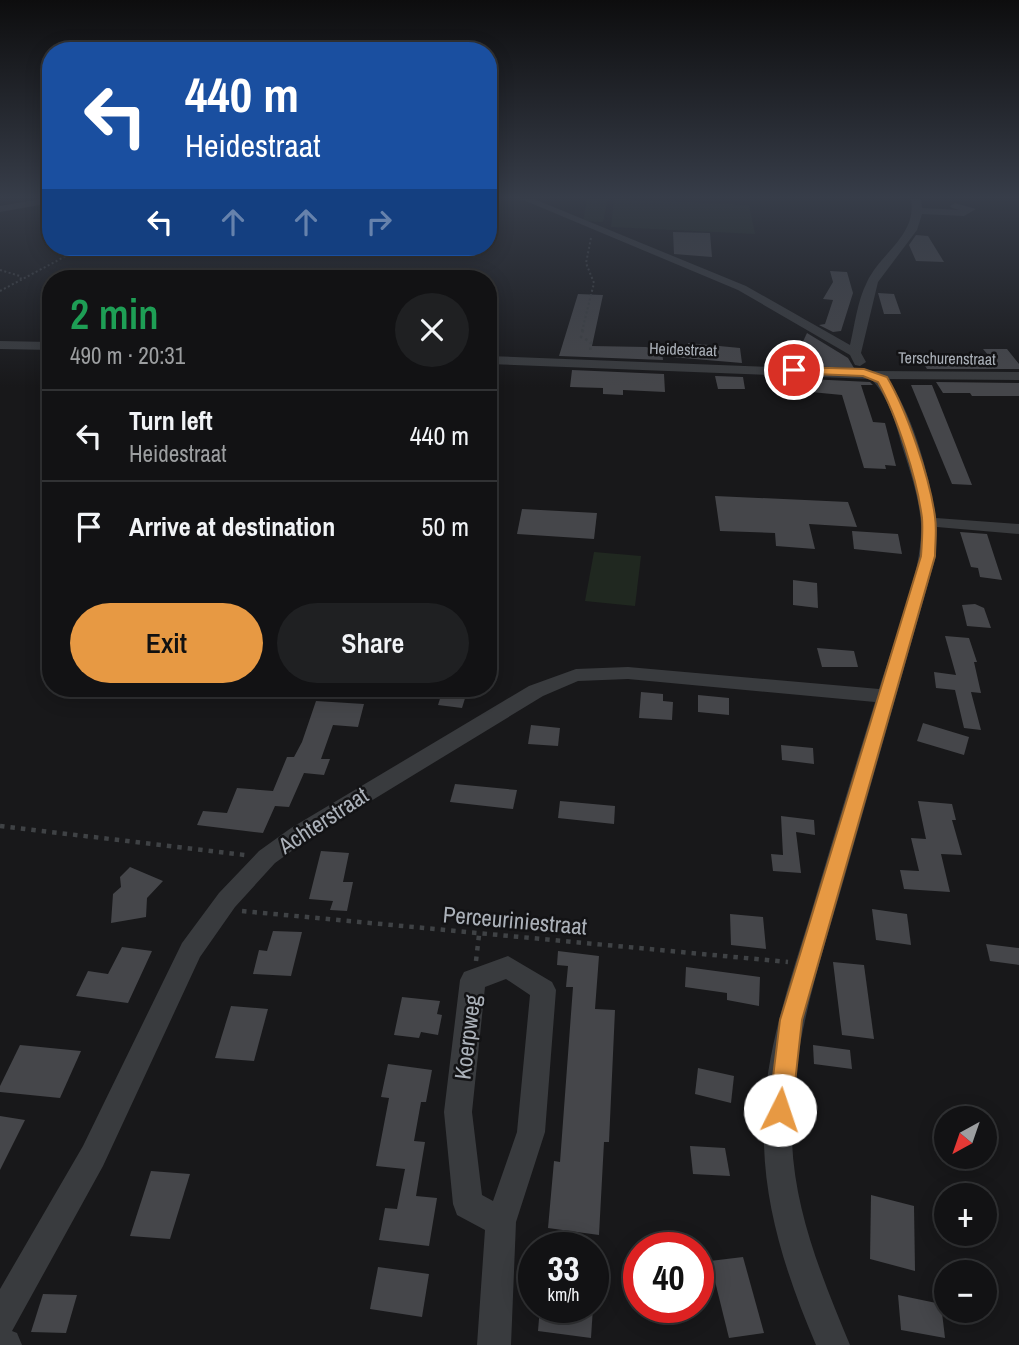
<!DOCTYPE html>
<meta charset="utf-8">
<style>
:root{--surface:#121214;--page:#1f2022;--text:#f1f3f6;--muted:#9c9ea0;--line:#313234;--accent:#e79943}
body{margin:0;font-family:"Archivo Narrow",sans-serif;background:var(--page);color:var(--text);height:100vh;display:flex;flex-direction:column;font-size:26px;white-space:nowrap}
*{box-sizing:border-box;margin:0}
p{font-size:23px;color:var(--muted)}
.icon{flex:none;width:38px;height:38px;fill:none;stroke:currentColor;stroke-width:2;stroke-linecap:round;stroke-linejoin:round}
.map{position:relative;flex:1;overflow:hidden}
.panel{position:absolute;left:42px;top:270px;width:455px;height:427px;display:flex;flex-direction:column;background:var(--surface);border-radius:28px;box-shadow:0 4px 18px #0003,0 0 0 2px var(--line)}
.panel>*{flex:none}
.top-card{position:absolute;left:42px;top:42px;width:455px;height:214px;border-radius:28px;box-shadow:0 4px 18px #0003,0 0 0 2px var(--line);background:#1a4fa0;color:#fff;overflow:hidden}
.needle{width:46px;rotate:220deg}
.tools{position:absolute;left:934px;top:1106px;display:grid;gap:14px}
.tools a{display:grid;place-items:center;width:63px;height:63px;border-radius:50%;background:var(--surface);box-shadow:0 4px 18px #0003,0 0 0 2px var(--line);font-size:35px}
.speed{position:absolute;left:518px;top:1232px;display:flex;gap:14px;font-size:35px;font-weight:700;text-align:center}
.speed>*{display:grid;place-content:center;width:91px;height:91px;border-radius:50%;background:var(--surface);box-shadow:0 4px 18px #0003,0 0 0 2px var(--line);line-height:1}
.speed small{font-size:18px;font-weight:400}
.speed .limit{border:10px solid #d22;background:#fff;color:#111}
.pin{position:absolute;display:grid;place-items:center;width:60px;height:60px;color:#fff;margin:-30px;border:4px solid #fff;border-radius:50%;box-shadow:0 2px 7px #0007}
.me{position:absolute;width:77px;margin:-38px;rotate:4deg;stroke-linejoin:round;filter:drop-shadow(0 0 5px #0008)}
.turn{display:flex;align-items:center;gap:24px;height:147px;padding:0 28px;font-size:32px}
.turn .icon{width:91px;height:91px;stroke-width:2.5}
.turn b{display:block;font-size:49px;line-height:60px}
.lanes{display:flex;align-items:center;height:66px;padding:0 28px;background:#0003;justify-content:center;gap:35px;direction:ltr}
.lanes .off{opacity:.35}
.round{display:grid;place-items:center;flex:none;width:74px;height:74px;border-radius:37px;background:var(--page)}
.overview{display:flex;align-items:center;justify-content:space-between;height:119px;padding:0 28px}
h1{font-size:42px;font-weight:600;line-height:52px;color:#1e9e55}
.cta{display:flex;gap:14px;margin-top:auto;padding:14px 28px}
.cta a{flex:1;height:80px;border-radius:42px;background:var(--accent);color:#111;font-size:28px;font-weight:600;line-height:80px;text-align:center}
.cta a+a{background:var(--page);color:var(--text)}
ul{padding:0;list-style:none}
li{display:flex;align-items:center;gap:21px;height:91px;padding:0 28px;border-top:2px solid var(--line)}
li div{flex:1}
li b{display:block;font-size:26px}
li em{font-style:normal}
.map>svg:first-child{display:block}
.green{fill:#202820}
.building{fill:#45464a}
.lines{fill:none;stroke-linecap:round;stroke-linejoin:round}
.path-far2{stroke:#3f4245;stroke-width:2;stroke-dasharray:2 2.5;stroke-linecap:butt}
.path-far1{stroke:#3f4245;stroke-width:2.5;stroke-dasharray:2.5 3.5;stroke-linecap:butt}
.path{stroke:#3f4245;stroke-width:4.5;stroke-dasharray:4.5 6;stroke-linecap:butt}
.minor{fill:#393b3e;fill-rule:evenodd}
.route{fill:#e79943;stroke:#96632c;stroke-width:2}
.labels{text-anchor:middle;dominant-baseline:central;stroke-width:5;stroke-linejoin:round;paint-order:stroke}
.far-street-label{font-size:16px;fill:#abb1b9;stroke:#131315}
.near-street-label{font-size:23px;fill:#abb1b9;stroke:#131315}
</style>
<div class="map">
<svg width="1019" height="1345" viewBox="0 0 1019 1345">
<rect width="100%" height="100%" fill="#18181a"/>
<!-- green -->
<g class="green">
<path d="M587,199h21l-5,23 -20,-1z"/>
<path d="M614,199l135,6 6,29 -144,-7z"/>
<path d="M594,552l47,4 -6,50 -50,-5z"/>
</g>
<!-- building -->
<g class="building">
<path d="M673,232l37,1 2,24 -38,-3z"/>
<path d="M916,235l12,1 16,26 -28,-1 -7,-16z"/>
<path d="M830,271l17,1 6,21 -12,38 -8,1 -14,-7 6,-1 8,-24 -10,-1 10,-17z"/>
<path d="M878,293l16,1 7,20h-17z"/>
<path d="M578,294l25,1 -11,51 54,1 16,4 1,9 -104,-4z"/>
<path d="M807,333l41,25 6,10 -51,-2 -4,-16z"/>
<path d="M688,343l52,5 2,15 -71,-6 1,-12h16z"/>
<path d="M983,349h24l12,15v5h-92l-6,-10 68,-3z"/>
<path d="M572,370l92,4 1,18 -42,-2v5l-20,-1v-6l-33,-1z"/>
<path d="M715,376l28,1 2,12h-27z"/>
<path d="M808,379l62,3 3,3h-12l12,37 12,1 11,43 -11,-1 1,4 -22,-1 -22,-73 -31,-3z"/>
<path d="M936,382l83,1v13h-47l-2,-3h-27z"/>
<path d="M911,385h21l40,100 -20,-1z"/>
<path d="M715,496l133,6 9,25 -48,-3 6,25 -39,-3 -1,-13 -55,-2z"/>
<path d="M522,509l75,4 -3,26 -77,-5z"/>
<path d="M852,531l46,3 4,20 -48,-5z"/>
<path d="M960,532l27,2 15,46 -22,-3 -2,-9 -7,-1z"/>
<path d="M793,580l24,3 1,25 -25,-3z"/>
<path d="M975,604l9,4 7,20 -24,-2 -5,-21z"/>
<path d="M945,636l24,2 8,24h-3l7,31 -10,-1 10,38 -17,-2 -9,-38 -19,-2 -2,-16 22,3z"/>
<path d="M817,648l37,3 4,16h-36z"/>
<path d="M443,689l24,3 -5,16 -24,-3z"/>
<path d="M641,692l22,2v7l10,1 -1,18 -33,-2z"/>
<path d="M698,695l31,3v17l-31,-3z"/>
<path d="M316,701l48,3 -6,23 -25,-2 -12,34h9l-6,16 -20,-2 -15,34 -14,-1 -12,27 -66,-8 6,-14 24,2 10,-25 36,3 14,-34h7l8,-15z"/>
<path d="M923,723l46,14 -5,18 -47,-14z"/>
<path d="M531,725l29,3 -2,18 -30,-2z"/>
<path d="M781,745l32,3 1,16 -32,-4z"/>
<path d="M455,784l62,6 -4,19 -63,-7z"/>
<path d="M560,801l55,5 -1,18 -56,-6z"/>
<path d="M918,801l34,3 4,16h-4l10,35 -21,-1 9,38 -46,-3 -4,-19 19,1 -8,-33 15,1z"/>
<path d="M781,816l33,4 1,15 -19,-3 5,41 -28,-2 -2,-17 12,1z"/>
<path d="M321,851l28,2 -6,29h10l-6,29 -17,-1 3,-9 -24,-2z"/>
<path d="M130,867l33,14 -16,17 -1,19 -35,6 2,-29 8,-7 -1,-10z"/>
<path d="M872,909l35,5 4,31 -35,-5z"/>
<path d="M730,914l33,3 3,32 -35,-4z"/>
<path d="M273,931l29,1 -11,44 -38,-2 6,-24 8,1z"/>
<path d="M986,944l33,4v17l-29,-4z"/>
<path d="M122,947l30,4 -24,52 -52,-7 12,-25 20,3z"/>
<path d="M558,951l41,5 -4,53 20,1 -6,132h-5l-5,93 -51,-7 6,-67 6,1 13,-175h-7l2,-21 -11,-1z"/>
<path d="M833,962l31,3 10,74 -32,-4z"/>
<path d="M686,967l74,10 -1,29 -32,-6v-7l-42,-6z"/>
<path d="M402,997l38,4 -3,13 5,1 -4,20 -17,-3 -2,6 -25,-3z"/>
<path d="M231,1006l37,3 -14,52 -39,-3z"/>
<path d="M20,1045l61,6 -21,47 -60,-6v-6z"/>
<path d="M813,1045l37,5 2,19 -38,-5z"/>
<path d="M388,1064l44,6 -6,32h-5l-7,39 11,1 -9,54 21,2 -8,48 -50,-6 6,-32 12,1 8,-40 -29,-3 13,-68 -8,-1z"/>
<path d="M698,1068l36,8 -3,27 -36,-9z"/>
<path d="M0,1116l25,4 -25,50z"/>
<path d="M690,1146l35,2 5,28 -37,-2z"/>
<path d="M151,1171l39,3 -20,65 -40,-3z"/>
<path d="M871,1195l43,11 1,65 -45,-12z"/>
<path d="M743,1257l21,76 -35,5 -19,-77z"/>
<path d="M378,1267l51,7 -7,43 -52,-8z"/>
<path d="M43,1294l34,1 -11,38 -35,-1z"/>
<path d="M898,1295l43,9 4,34 -44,-8z"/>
<path d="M540,1307h53l-2,31 -53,-7z"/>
</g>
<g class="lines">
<!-- path-far2 -->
<g class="path-far2">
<path d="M0,270l20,6 1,3"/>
<path d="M0,291l83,-44"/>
<path d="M582,331l12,-48 -8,-20 5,-25"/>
</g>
<!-- path-far1 -->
<path class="path-far1" d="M583,330l-2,7 10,5 -1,11"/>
<!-- path -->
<g class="path">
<path d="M0,826l245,29"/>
<path d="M242,911l546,51"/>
<path d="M476,961l3,-26"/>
</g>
<!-- minor -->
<g class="minor">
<path d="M40,199h11v4l-51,9v-6z"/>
<path d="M521,199h13l212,87 104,59c5,-21 7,-43 17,-63 14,-30 50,-46 44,-83h10l1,9 38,2 -8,-2 -2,-2 5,-3 21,6 -12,7 -42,-2 -5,16 -39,52 -17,71 5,9 -6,4 -5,-1 -5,-10 -112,-65z"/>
<path d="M0,341l51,1v8l-51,-1z"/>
<path d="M488,356l387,15 144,1v8l-132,-1c26,34 42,96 49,139l83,6v10l-82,-7 -1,29c-30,105 -60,211 -90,316 -25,88 -57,177 -54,270 3,71 31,138 58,203h-34c-27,-63 -50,-131 -52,-200 -4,-79 23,-155 46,-229 21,-71 43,-143 65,-214l-247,-23 -50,2 -35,15 -236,144 -32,23 -40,44 -35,50 -97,209 -91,165 5,2 5,12h-22v-56l83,-143 99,-203 37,-50 40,-42 32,-23 238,-142 47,-17 52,-2 251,22c15,-48 44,-117 42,-165 -2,-27 -11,-53 -19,-78 -6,-23 -14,-50 -31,-67l-383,-15z"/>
<path d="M508,956l44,26 4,8 -11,142 -29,90 -5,123h-34l8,-115 -28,-15 -4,-11 -9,-92 16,-132 4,-8zM506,979l24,16 -13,137 -24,69 -11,-6 -10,-83 13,-125z"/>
</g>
</g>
<!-- sky -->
<linearGradient id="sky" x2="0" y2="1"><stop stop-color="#0d0d0e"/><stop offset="0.51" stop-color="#373d49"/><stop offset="1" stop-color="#373d49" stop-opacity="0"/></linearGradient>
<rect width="1019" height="387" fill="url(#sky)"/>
<!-- route -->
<path class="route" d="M794,367l70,2 23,8c20,34 43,101 48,140 2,13 0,26 0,39l-133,464 -10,90 -3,8 -9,3 -8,-3 -3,-8 11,-90 141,-464c1,-13 2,-26 1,-38 -5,-39 -25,-102 -44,-136l-15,-6 -73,-3v-5z"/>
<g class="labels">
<!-- far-street labels -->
<g class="far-street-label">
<text transform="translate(683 349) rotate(2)">Heidestraat</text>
<text transform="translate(947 358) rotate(1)">Terschurenstraat</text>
</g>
<!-- near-street labels -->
<g class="near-street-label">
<text transform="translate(323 820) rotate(-33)">Achterstraat</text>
<text transform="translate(515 920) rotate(5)">Perceuriniestraat</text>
<text transform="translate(467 1037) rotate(-83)">Koerpweg</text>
</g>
</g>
</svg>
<div class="tools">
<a><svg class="needle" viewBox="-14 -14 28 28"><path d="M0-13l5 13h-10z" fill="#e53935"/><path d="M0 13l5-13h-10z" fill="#9c9ea0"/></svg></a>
<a>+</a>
<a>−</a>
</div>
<div class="speed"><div>33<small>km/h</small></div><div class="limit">40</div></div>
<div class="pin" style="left:794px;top:370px;background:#d93025"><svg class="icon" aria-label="arrive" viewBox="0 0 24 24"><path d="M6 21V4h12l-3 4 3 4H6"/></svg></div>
<svg class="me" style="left:780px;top:1110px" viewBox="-20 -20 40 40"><circle r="19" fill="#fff"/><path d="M0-13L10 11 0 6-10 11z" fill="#e79943"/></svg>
<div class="top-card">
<div class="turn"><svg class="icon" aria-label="left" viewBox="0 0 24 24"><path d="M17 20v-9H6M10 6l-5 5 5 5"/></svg><div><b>440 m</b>Heidestraat</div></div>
<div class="lanes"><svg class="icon" aria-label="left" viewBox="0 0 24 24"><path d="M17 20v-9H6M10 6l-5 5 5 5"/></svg><svg class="icon off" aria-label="ahead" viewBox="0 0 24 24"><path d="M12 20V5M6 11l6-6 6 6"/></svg><svg class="icon off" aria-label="ahead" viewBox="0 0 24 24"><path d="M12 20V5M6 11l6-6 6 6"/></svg><svg class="icon off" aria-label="right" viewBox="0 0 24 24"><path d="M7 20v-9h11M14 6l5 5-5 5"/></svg></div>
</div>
<section class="panel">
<div class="overview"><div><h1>2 min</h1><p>490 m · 20:31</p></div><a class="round"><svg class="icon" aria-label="close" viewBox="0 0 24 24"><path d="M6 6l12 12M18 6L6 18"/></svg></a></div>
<ul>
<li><svg class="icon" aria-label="left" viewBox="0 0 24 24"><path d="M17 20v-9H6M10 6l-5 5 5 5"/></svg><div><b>Turn left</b><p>Heidestraat</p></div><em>440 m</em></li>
<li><svg class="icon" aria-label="arrive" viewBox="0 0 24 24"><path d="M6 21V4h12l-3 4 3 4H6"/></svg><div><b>Arrive at destination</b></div><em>50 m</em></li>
</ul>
<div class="cta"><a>Exit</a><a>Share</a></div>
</section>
</div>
